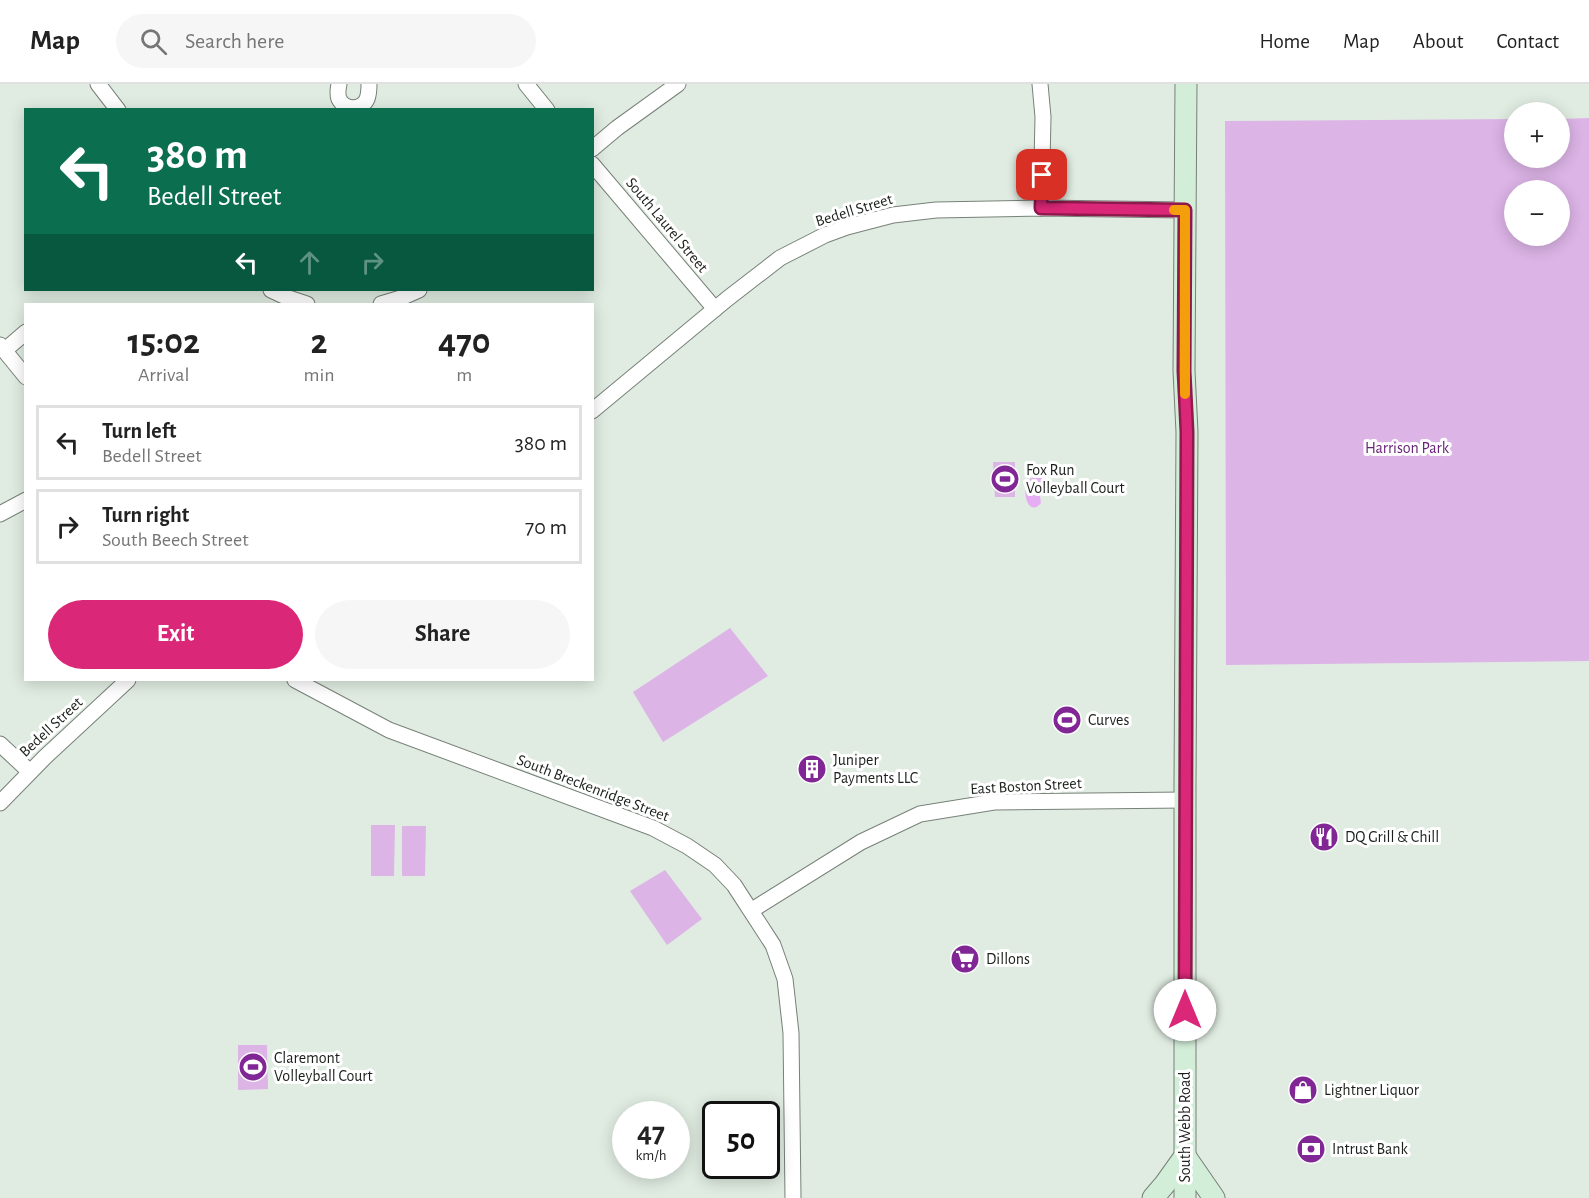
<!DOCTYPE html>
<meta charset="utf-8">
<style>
:root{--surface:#fff;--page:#f6f6f6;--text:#222;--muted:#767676;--line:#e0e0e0;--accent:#db2777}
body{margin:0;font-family:"Alegreya Sans",sans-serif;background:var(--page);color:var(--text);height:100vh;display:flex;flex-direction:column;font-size:22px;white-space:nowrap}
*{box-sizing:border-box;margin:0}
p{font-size:20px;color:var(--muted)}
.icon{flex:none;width:33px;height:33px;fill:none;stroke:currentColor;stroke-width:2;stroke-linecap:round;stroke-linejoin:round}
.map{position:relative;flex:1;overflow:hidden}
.drawer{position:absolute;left:24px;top:219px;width:570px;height:378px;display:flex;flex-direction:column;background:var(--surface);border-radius:0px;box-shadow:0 3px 15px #0003}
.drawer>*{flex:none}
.banner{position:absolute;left:24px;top:24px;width:570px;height:183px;border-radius:0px;box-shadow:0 3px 15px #0003;background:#0b6e4f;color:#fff;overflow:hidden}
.controls{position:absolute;left:1504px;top:18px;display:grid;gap:12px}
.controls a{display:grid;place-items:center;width:66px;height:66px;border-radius:50%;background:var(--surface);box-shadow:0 3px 15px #0003;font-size:30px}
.speed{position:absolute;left:612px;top:1017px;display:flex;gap:12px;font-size:30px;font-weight:700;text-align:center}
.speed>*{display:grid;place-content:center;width:78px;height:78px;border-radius:50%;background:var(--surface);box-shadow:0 3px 15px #0003;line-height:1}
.speed small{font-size:15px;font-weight:400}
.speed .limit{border:3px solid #111;border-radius:9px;background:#fff;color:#111}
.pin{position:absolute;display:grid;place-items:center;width:51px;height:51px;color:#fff;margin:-26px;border-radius:12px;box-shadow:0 3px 9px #0006}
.me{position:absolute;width:66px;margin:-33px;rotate:0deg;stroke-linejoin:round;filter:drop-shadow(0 0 4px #0008)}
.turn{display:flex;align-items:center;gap:21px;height:126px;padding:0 24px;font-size:27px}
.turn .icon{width:78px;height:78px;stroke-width:2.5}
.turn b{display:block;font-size:42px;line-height:51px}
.lanes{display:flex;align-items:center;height:57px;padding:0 24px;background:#0003;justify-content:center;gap:30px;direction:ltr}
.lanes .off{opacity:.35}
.eta{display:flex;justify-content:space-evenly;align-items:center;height:102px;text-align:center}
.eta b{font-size:36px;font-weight:700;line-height:42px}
.action{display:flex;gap:12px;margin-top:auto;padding:12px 24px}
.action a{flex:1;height:69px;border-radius:36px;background:var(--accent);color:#fff;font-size:24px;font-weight:700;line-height:69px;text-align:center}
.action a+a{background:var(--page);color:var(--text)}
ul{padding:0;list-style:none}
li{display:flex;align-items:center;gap:18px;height:75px;margin:0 12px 9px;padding:0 12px;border:3px solid var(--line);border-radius:0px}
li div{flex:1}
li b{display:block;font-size:22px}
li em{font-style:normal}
header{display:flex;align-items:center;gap:36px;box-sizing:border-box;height:84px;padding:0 30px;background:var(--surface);border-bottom:2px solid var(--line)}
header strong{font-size:28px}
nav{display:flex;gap:33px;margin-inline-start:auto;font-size:21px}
.search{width:420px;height:54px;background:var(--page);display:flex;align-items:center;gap:15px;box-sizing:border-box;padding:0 21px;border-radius:33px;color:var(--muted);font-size:22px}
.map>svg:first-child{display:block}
.green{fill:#dcb4e6;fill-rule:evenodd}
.water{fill:#e6acf4}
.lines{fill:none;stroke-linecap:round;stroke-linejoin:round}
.minor-casing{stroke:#778178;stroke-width:17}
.secondary-casing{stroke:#778178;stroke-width:23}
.minor{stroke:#fff;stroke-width:15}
.secondary{stroke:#d2eed8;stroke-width:21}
.route-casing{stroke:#8e194d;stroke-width:15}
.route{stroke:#db2777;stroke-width:10}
.slow{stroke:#f59e0b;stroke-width:10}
.labels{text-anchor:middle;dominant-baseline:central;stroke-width:6;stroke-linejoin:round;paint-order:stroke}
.street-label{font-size:16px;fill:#1c201c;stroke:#fff}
.park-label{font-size:16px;fill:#682478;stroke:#fff}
.poi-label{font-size:16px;fill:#1c201c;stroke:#fff;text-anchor:start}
</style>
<header>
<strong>Map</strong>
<div class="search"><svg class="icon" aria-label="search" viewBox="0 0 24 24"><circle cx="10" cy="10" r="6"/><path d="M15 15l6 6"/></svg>Search here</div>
<nav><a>Home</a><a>Map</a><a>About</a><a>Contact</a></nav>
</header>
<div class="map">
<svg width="1589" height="1114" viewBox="0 0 1589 1114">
<rect width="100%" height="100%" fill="#e0ece2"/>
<!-- green -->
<g class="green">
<path d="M1589,34v543l-363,4 -1,-544 290,-2v39h45v-39zM1560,106v46h-45v-46z"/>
<path d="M993,378h22v35h-20z"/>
<path d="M730,544l38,48 -105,66 -30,-50z"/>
<path d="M371,741h24l-1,51h-23z"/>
<path d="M402,742h24l-1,50h-23z"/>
<path d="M665,786l37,49 -35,26 -37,-54z"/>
<path d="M238,961h29l1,44 -30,1z"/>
</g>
<!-- water -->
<path class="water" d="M1031,394h11v5l-3,7 2,13c-13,16 -22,-15 -10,-25z"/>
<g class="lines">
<!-- minor casing -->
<g class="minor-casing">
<g id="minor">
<path d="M98,0l20,26"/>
<path d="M339,0c-1,5 -2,10 0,15 6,12 23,11 28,0 2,-5 2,-10 2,-15"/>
<path d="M526,0l21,26"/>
<path d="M1040,0l3,33 -2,91"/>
<path d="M592,65l25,-21 61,-44"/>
<path d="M592,80l123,145"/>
<path d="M271,206l15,7 21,7"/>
<path d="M381,220l20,-6 18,-8"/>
<path d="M0,261l26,32"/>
<path d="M5,266l21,-18"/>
<path d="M592,327l135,-112 53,-41 45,-23 22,-8 46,-12 43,-5 105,-2 143,2"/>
<path d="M0,430l26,-14"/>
<path d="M295,596l94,50 264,98 34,18 28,19 19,20 39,60 12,34 6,54 2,165"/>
<path d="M0,660l30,28"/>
<path d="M0,719l45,-46 83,-77"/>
<path d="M752,826l109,-68 59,-28 74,-12 191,-2"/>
</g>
</g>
<!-- secondary casing -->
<g class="secondary-casing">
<g id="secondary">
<path d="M1153,1114l12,-14 20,-28 29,42"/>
<path d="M1185,1114v-412l2,-354 -3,-61 2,-287"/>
</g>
</g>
<!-- minor -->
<use href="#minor" class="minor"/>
<!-- secondary -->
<use href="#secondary" class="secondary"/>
</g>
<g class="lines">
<!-- route casing -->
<g class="route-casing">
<path id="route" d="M1042,91l-1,33 144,2 -1,161 3,61 -2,578"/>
</g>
<!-- route -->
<use href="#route" class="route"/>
<!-- slow -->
<path class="slow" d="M1174,126h11v184"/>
</g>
<!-- icons -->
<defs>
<g id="stadium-disc" transform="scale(1.5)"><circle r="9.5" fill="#812795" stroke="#fff"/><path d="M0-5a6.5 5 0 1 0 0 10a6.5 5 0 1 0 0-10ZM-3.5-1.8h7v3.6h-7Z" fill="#fff"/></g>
<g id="building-disc" transform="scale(1.5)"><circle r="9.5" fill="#812795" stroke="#fff"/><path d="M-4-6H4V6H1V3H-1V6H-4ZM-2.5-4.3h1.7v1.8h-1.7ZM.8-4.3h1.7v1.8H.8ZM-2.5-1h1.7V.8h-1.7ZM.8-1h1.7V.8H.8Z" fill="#fff"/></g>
<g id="restaurant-disc" transform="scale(1.5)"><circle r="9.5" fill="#812795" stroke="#fff"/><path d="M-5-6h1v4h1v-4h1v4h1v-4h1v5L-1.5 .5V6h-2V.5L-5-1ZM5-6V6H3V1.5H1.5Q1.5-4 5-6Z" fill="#fff"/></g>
<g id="supermarket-disc" transform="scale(1.5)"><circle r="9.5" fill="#812795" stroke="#fff"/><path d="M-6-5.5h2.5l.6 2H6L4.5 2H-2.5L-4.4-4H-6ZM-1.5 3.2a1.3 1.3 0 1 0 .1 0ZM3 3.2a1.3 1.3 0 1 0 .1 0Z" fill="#fff"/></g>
<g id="shop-disc" transform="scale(1.5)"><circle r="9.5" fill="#812795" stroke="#fff"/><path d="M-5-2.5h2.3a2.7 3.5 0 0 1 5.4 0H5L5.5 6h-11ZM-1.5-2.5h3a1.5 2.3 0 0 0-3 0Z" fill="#fff"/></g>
<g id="bank-disc" transform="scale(1.5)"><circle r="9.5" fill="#812795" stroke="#fff"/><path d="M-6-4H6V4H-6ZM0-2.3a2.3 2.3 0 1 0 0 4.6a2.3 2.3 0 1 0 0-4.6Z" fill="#fff"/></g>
</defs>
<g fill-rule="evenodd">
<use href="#stadium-disc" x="1005" y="395"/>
<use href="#stadium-disc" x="1067" y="636"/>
<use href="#building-disc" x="812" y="685"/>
<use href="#restaurant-disc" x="1324" y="753"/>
<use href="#supermarket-disc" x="965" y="875"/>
<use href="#stadium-disc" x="253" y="983"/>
<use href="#shop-disc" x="1303" y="1006"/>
<use href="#bank-disc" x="1311" y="1065"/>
</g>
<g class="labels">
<!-- street labels -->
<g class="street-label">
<text transform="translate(854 126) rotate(-17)">Bedell Street</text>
<text transform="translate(667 141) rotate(50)">South Laurel Street</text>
<text transform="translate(51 643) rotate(-43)">Bedell Street</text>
<text transform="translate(1026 702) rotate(-3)">East Boston Street</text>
<text transform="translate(593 704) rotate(21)">South Breckenridge Street</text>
<text transform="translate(1185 1043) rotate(-90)">South Webb Road</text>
</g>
<!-- park labels -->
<g class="park-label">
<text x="1407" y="364">Harrison Park</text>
</g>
<!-- poi labels -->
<g class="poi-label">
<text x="1026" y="386">Fox Run<tspan x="1026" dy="18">Volleyball Court</tspan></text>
<text x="1088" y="636">Curves</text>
<text x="833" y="676">Juniper<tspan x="833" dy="18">Payments LLC</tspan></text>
<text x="1345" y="753">DQ Grill &amp; Chill</text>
<text x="986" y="875">Dillons</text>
<text x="274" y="974">Claremont<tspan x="274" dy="18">Volleyball Court</tspan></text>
<text x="1324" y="1006">Lightner Liquor</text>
<text x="1332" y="1065">Intrust Bank</text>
</g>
</g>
</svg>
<div class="controls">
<a>+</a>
<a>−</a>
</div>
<div class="speed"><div>47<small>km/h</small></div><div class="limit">50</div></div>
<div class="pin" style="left:1042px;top:91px;background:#d93025"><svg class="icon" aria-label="arrive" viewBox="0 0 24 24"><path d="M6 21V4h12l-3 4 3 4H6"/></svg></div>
<svg class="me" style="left:1185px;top:926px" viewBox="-20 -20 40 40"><circle r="19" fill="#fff"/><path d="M0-13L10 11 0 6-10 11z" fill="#db2777"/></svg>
<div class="banner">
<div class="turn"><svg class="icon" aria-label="left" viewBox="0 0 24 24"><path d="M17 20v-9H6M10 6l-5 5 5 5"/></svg><div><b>380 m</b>Bedell Street</div></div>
<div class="lanes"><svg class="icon" aria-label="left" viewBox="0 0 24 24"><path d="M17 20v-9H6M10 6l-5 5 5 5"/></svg><svg class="icon off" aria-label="ahead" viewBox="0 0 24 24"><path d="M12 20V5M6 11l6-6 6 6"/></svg><svg class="icon off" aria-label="right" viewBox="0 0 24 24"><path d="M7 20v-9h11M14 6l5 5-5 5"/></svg></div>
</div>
<section class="drawer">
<div class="eta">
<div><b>15:02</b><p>Arrival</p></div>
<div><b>2</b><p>min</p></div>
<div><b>470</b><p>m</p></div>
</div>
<ul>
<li><svg class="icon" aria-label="left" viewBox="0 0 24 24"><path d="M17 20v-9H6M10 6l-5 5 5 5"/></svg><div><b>Turn left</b><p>Bedell Street</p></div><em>380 m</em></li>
<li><svg class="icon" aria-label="right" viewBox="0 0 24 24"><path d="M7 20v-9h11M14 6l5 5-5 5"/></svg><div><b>Turn right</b><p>South Beech Street</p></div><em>70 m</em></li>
</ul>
<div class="action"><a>Exit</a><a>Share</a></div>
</section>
</div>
